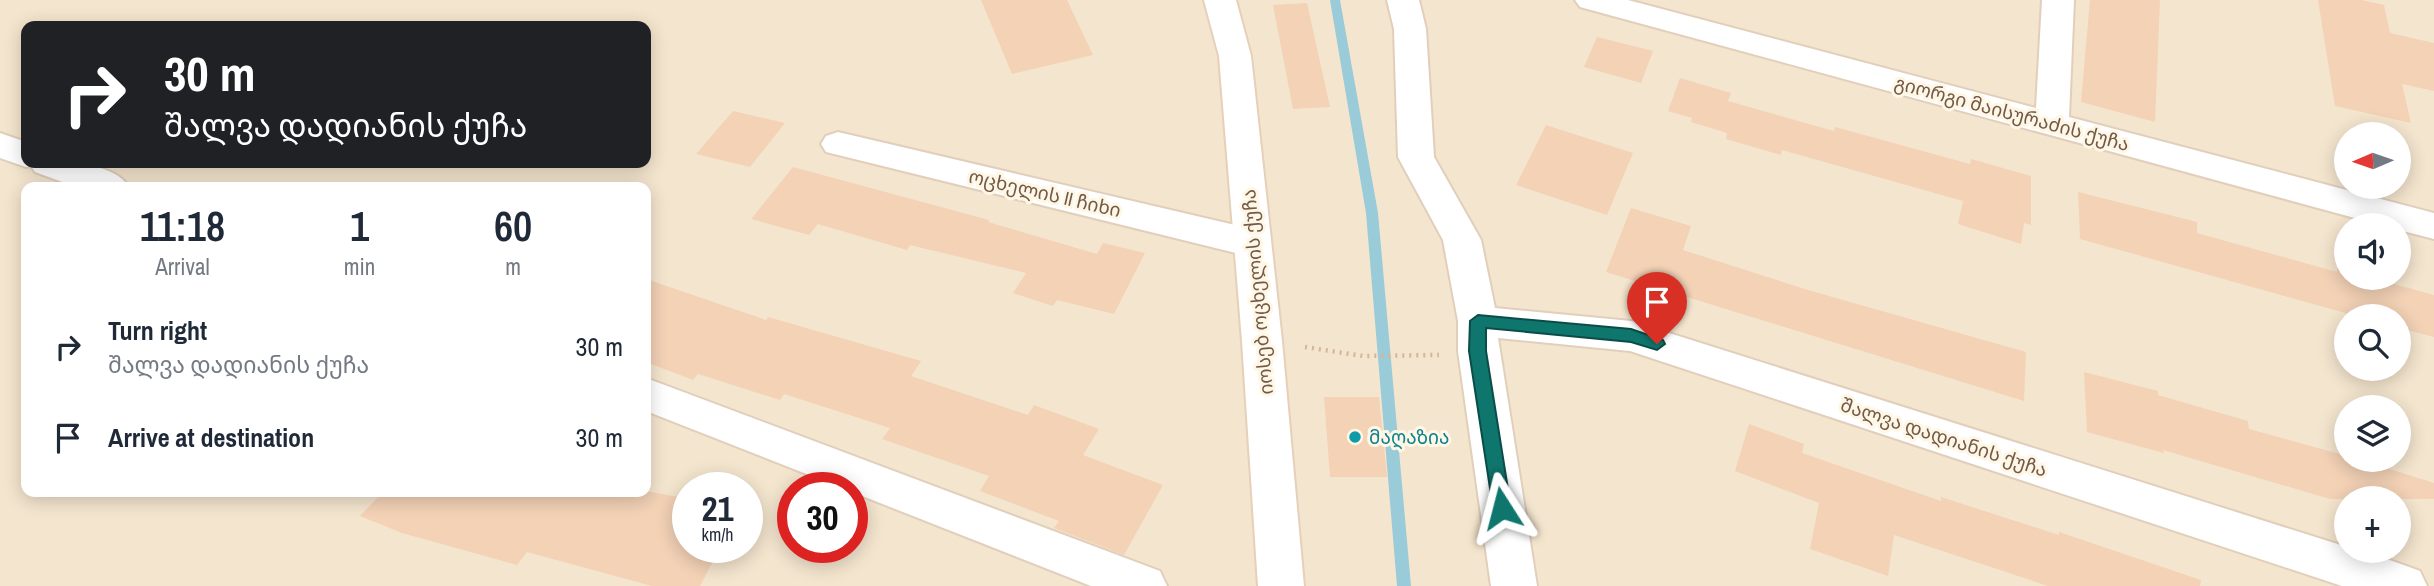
<!DOCTYPE html>
<meta charset="utf-8">
<style>
:root{--surface:#fff;--page:#f6f6f7;--text:#1f2937;--muted:#747a83}
body{margin:0;font-family:"Archivo Narrow","Noto Sans Georgian",sans-serif;background:var(--page);color:var(--text);height:100vh;display:flex;flex-direction:column;font-size:26px;white-space:nowrap}
*{box-sizing:border-box;margin:0}
p{font-size:23px;color:var(--muted)}
.icon{flex:none;width:38px;height:38px;fill:none;stroke:currentColor;stroke-width:2;stroke-linecap:round;stroke-linejoin:round}
.map{position:relative;flex:1;overflow:hidden}
.drawer{position:absolute;left:21px;top:182px;width:630px;height:315px;display:flex;flex-direction:column;background:var(--surface);border-radius:14px;box-shadow:0 4px 18px #0003}
.drawer>*{flex:none}
.guide{position:absolute;left:21px;top:21px;width:630px;height:147px;border-radius:14px;box-shadow:0 4px 18px #0003;background:#202124;color:#fff;overflow:hidden}
.needle{width:46px;rotate:268deg}
.controls{position:absolute;left:2334px;top:122px;display:grid;gap:14px}
.controls a{display:grid;place-items:center;width:77px;height:77px;border-radius:50%;background:var(--surface);box-shadow:0 4px 18px #0003;font-size:35px}
.speed{position:absolute;left:672px;top:472px;display:flex;gap:14px;font-size:35px;font-weight:700;text-align:center}
.speed>*{display:grid;place-content:center;width:91px;height:91px;border-radius:50%;background:var(--surface);box-shadow:0 4px 18px #0003;line-height:1}
.speed small{font-size:18px;font-weight:400}
.speed .limit{border:10px solid #d22;background:#fff;color:#111}
.pin{position:absolute;display:grid;place-items:center;width:60px;height:60px;color:#fff;margin:-72px -30px;border-radius:50% 50% 50% 0;rotate:-45deg;box-shadow:0 0 7px #0007}
.pin .icon{rotate:45deg}
.me{position:absolute;width:77px;margin:-38px;rotate:351deg;stroke-linejoin:round;filter:drop-shadow(0 0 5px #0008)}
.turn{display:flex;align-items:center;gap:24px;height:147px;padding:0 28px;font-size:32px}
.turn .icon{width:91px;height:91px;stroke-width:2.5}
.turn b{display:block;font-size:49px;line-height:60px}
.eta{display:flex;justify-content:space-evenly;align-items:center;height:119px;text-align:center}
.eta b{font-size:42px;font-weight:600;line-height:49px}
ul{padding:0;list-style:none}
li{display:flex;align-items:center;gap:21px;height:91px;padding:0 28px}
li div{flex:1}
li b{display:block;font-size:26px}
li em{font-style:normal}
.map>svg:first-child{display:block}
.residential{fill:#f4e5ce;fill-rule:evenodd}
.lines{fill:none;stroke-linecap:round;stroke-linejoin:round}
.stream{fill:#9acbd8;fill-rule:evenodd}
.building{fill:#f3d2b6}
.street-casing{stroke:#e1cfbb;stroke-width:4}
.secondary-casing{stroke:#e6d0b9;stroke-width:4}
.path{stroke:#d7b59a;stroke-width:4.5;stroke-dasharray:2 5;stroke-linecap:butt}
.street{fill:#fff;fill-rule:evenodd}
.secondary{fill:#fff;fill-rule:evenodd}
.route{fill:#0f766e;stroke:#0a4d48;stroke-width:2}
.culture-dot{fill:#0f9aa8;stroke:#fff7e6;stroke-width:2.5}
.labels{text-anchor:middle;dominant-baseline:central;stroke-width:6;stroke-linejoin:round;paint-order:stroke}
.street-label{font-size:19px;fill:#735947;stroke:#fff7e6}
.culture-label{font-size:19px;fill:#0d838f;stroke:#fff7e6;text-anchor:start}
</style>
<div class="map">
<svg width="2434" height="586" viewBox="0 0 2434 586">
<rect width="100%" height="100%" fill="#fdf3df"/>
<!-- residential -->
<path class="residential" d="M0,0h2434v586h-2434zM26,26h620v137h-620zM2347,135h52v52h-52zM26,187h620v305h-620zM2347,226h52v52h-52zM2347,317h52v52h-52zM2347,408h52v52h-52zM688,488h59v60h-59zM793,488h59v60h-59zM2347,499h52v52h-52z"/>
<g class="lines">
<!-- stream -->
<path class="stream" d="M1330,0h10l38,213 33,373h-14l-31,-373z"/>
</g>
<!-- building -->
<g class="building">
<path d="M981,0h86l26,55 -81,19z"/>
<path d="M2090,0h70l-5,122 -74,-20z"/>
<path d="M2318,0h43l23,5 6,28 44,10v48l-32,-7 9,39 -76,-17z"/>
<path d="M1307,3l23,104 -37,2 -20,-104z"/>
<path d="M1597,37l56,14 -12,32 -57,-16z"/>
<path d="M1680,78l51,15 -3,8 106,30 1,-4 135,37 1,-5 60,17v49l-7,-2 -3,21 -63,-20 5,-23 -181,-51 -1,5 -55,-16 1,-6 -36,-11 1,-4 -24,-7z"/>
<path d="M733,111l52,12 -35,44 -54,-13z"/>
<path d="M1546,125l87,28 -26,62 -91,-30z"/>
<path d="M793,167l196,53 -1,2 109,32 6,-11 42,10 -31,61 -57,-14 -4,6 -40,-13 13,-20 -116,-28 -3,5 -89,-26 -9,11 -58,-16z"/>
<path d="M2078,192l119,30v11l140,39v-3l10,2v7h25l62,17v42l-35,-9v-11h-39l-280,-78z"/>
<path d="M1631,208l60,18 -8,24 125,40 218,62 -2,49 -418,-129z"/>
<path d="M646,279l120,41 2,-3 153,44 -10,15 117,39 6,-10 65,24 -16,26 80,30 -39,70 -70,-27 5,-7 -79,-30 9,-15 -107,-37 8,-11 -106,-34 -4,6 -82,-26 -5,6 -47,-18z"/>
<path d="M2084,372l74,19v4l90,26 1,8 98,27v4h14l73,23v16h-104l-167,-49 1,3 -77,-21z"/>
<path d="M1324,397h55l8,80h-57z"/>
<path d="M1749,424l55,20 -2,9 139,48v-4l118,38v-3l142,48 -1,6h-152l-154,-51 -6,41 -78,-27 9,-46 -84,-32z"/>
<path d="M383,492h269l36,7v49h32l-20,38h-48l-125,-34 -10,13 -115,-32 -42,-17z"/>
</g>
<g class="lines">
<!-- street casing -->
<g class="street-casing">
<g id="street">
<path d="M1387,0h32l7,29 8,128 47,83 14,68 136,13 716,226v4c24,0 50,12 73,20l7,15h-85l-712,-235 -132,-13 39,248h-46l-33,-235v-30l-15,-81 -45,-83 -4,-128z"/>
<path d="M1575,0h53l408,108 6,-108h32l-5,117 365,96v26l-35,-9v-4h-15l-804,-219z"/>
<path d="M838,132l414,97 13,4 6,10 -6,10 -13,4 -426,-105 -5,-8 5,-8z"/>
<path d="M0,133l26,9v21c29,0 86,-4 103,24h-53l-41,-15 -4,-6 -5,1 -26,-9z"/>
<path d="M646,378l514,193 7,15h-76l-239,-94v-4h-10l-196,-77z"/>
</g>
</g>
<!-- secondary casing -->
<g class="secondary-casing">
<path id="secondary" d="M1204,0h32l15,56 31,285 22,245h-46l-16,-245 -23,-285z"/>
</g>
<!-- path -->
<path class="path" d="M1305,347l58,9 76,-1"/>
<!-- street -->
<use href="#street" class="street"/>
<!-- secondary -->
<use href="#secondary" class="secondary"/>
</g>
<!-- route -->
<path class="route" d="M1478,315l153,14 32,11 2,4 -8,6 -26,-8 -145,-14v23l25,157 -3,5 -6,3 -7,-3 -2,-5 -24,-157 1,-30z"/>
<!-- markers -->
<circle class="culture-dot" cx="1355" cy="437" r="7"/>
<g class="labels">
<!-- street labels -->
<g class="street-label">
<text transform="translate(2012 113) rotate(15)">გიორგი მაისურაძის ქუჩა</text>
<text transform="translate(1045 193) rotate(13)">ოცხელის II ჩიხი</text>
<text transform="translate(1257 292) rotate(-95)">იოსებ ოცხელის ქუჩა</text>
<text transform="translate(1944 437) rotate(18)">შალვა დადიანის ქუჩა</text>
</g>
<!-- culture labels -->
<g class="culture-label">
<text x="1369" y="437">მაღაზია</text>
</g>
</g>
</svg>
<div class="controls">
<a><svg class="needle" viewBox="-14 -14 28 28"><path d="M0-13l5 13h-10z" fill="#e53935"/><path d="M0 13l5-13h-10z" fill="#747a83"/></svg></a>
<a><svg class="icon" aria-label="sound" viewBox="0 0 24 24"><path d="M4 9h4l5-4v14l-5-4H4zM17 9q2 3 0 6"/></svg></a>
<a><svg class="icon" aria-label="search" viewBox="0 0 24 24"><circle cx="10" cy="10" r="6"/><path d="M15 15l6 6"/></svg></a>
<a><svg class="icon" aria-label="layers" viewBox="0 0 24 24"><path d="M12 4l9 5-9 5-9-5zM3 14l9 5 9-5"/></svg></a>
<a>+</a>
</div>
<div class="speed"><div>21<small>km/h</small></div><div class="limit">30</div></div>
<div class="pin" style="left:1657px;top:344px;background:#d93025"><svg class="icon" aria-label="arrive" viewBox="0 0 24 24"><path d="M6 21V4h12l-3 4 3 4H6"/></svg></div>
<svg class="me" style="left:1502px;top:508px" viewBox="-20 -20 40 40"><path d="M0-17L14 15 0 8-14 15z" fill="#0f766e" stroke="#fff" stroke-width="4"/></svg>
<div class="guide">
<div class="turn"><svg class="icon" aria-label="right" viewBox="0 0 24 24"><path d="M7 20v-9h11M14 6l5 5-5 5"/></svg><div><b>30 m</b>შალვა დადიანის ქუჩა</div></div>
</div>
<section class="drawer">
<div class="eta">
<div><b>11:18</b><p>Arrival</p></div>
<div><b>1</b><p>min</p></div>
<div><b>60</b><p>m</p></div>
</div>
<ul>
<li><svg class="icon" aria-label="right" viewBox="0 0 24 24"><path d="M7 20v-9h11M14 6l5 5-5 5"/></svg><div><b>Turn right</b><p>შალვა დადიანის ქუჩა</p></div><em>30 m</em></li>
<li><svg class="icon" aria-label="arrive" viewBox="0 0 24 24"><path d="M6 21V4h12l-3 4 3 4H6"/></svg><div><b>Arrive at destination</b></div><em>30 m</em></li>
</ul>
</section>
</div>
